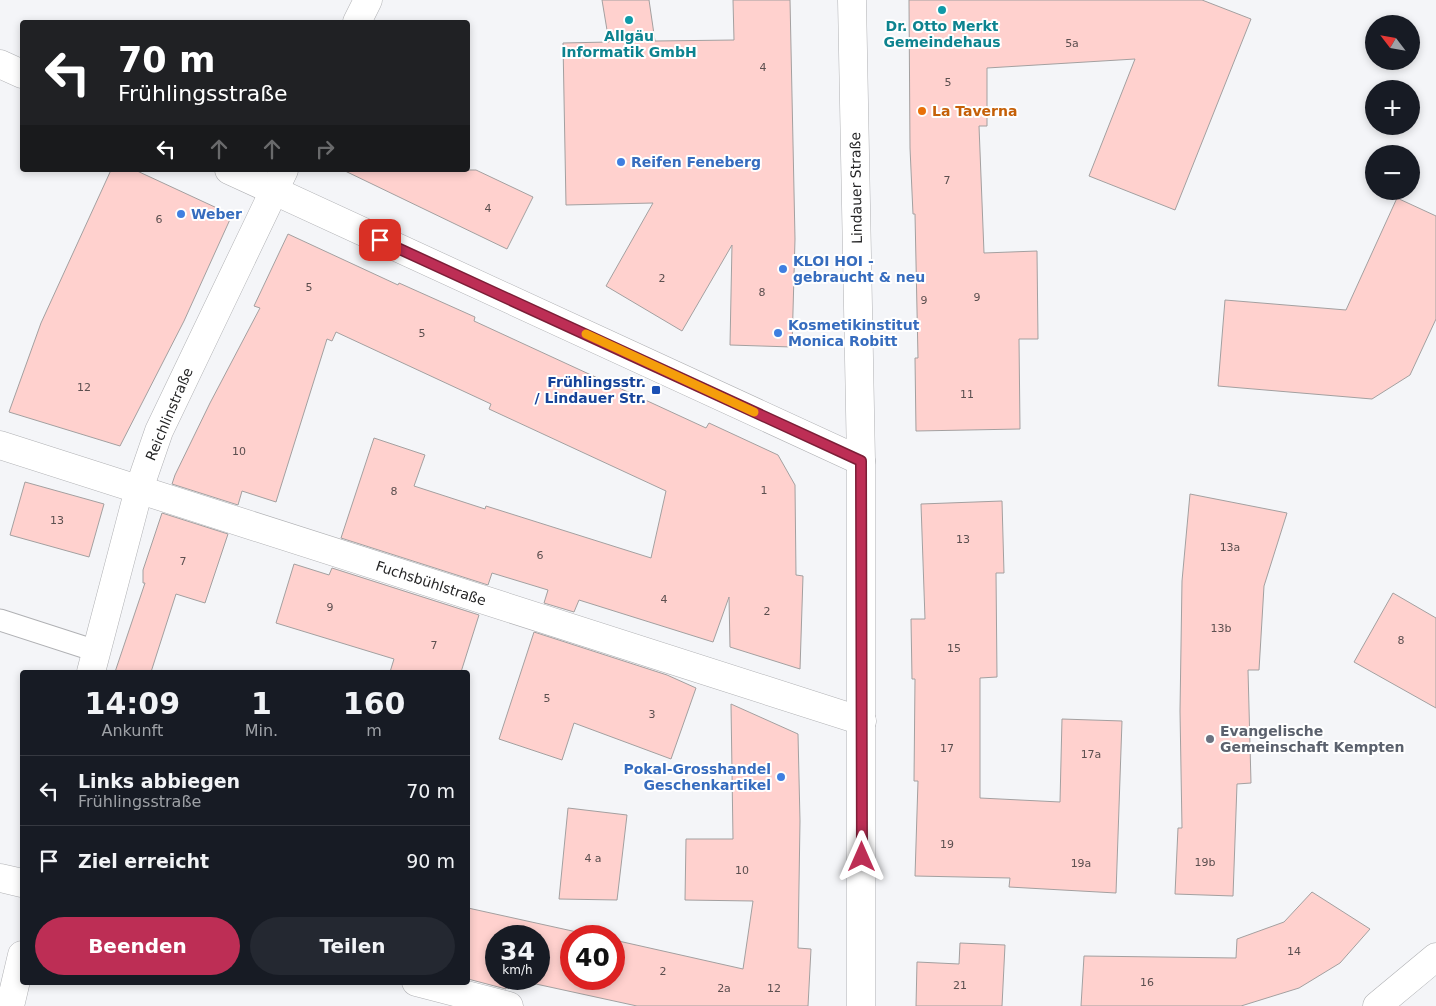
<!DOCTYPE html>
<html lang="de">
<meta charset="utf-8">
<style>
:root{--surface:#171b24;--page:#242831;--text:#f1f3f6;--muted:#9ea1a6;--line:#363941;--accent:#bd2e55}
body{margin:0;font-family:"DejaVu Sans",sans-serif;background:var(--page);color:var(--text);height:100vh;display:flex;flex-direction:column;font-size:19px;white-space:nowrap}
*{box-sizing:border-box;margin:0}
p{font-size:16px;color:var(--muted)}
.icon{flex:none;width:28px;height:28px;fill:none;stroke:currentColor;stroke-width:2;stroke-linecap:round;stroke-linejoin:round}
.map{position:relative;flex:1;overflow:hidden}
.side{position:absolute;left:20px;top:670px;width:450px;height:315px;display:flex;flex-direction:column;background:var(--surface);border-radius:5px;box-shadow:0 2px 8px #0003}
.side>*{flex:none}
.guide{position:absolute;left:20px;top:20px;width:450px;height:152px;border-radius:5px;box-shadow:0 2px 8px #0003;background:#202124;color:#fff;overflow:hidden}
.needle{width:32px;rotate:301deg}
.buttons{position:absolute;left:1365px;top:15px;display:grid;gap:10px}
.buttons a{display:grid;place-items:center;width:55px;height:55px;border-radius:50%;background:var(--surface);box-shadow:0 2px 8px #0003;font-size:25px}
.speed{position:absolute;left:485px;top:925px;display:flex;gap:10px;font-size:25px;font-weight:700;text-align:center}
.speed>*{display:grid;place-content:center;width:65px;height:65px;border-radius:50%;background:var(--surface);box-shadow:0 2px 8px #0003;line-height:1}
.speed small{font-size:12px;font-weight:400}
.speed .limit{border:8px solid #d22;background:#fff;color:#111}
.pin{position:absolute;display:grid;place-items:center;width:42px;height:42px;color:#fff;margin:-21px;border-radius:10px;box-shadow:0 2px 8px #0006}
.me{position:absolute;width:55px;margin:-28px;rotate:0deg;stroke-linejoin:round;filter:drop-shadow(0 0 4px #0008)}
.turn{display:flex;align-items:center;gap:18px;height:105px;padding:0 15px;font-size:22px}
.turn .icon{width:65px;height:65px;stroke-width:2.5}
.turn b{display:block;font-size:35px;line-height:42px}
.lanes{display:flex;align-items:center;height:48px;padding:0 15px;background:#0003;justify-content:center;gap:25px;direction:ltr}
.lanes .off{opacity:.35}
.eta{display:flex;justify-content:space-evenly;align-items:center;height:85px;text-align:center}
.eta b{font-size:30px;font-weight:700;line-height:35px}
.action{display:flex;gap:10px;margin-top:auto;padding:10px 15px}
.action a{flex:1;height:58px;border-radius:30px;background:var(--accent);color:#fff;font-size:20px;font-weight:700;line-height:58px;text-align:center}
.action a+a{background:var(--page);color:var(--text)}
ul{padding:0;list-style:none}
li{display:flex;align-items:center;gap:15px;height:70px;padding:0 15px;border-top:1px solid var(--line)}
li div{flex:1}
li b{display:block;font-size:19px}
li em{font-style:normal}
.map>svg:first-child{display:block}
.building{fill:#ffd1ce;stroke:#a3a0a0}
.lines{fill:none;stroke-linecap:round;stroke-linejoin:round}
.service-casing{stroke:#b0b1b4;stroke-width:23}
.minor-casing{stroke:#b0b1b4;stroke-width:29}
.tertiary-casing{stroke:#b0b1b4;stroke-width:29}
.service{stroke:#fff;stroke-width:21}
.minor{stroke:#fff;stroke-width:28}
.tertiary{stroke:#fff;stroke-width:28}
.route-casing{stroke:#7b1e37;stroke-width:12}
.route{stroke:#bd2e55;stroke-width:9}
.slow{stroke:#f59e0b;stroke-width:9}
.culture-dot{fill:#0f9aa8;stroke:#fff;stroke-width:2}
.food-dot{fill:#e8710a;stroke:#fff;stroke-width:2}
.shop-dot{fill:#3f7fe0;stroke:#fff;stroke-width:2}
.transit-dot{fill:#1a4fb4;stroke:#fff;stroke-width:2}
.worship-dot{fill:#6b7280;stroke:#fff;stroke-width:2}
.labels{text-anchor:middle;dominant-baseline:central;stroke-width:4;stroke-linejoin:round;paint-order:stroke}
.number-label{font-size:11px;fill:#5b4f4f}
.culture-label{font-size:14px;font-weight:bold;fill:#0d838f;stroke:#fff}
.food-label{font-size:14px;font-weight:bold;fill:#c56008;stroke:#fff;text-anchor:start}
.shop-label{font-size:14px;font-weight:bold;fill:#366cbe;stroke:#fff;text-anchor:start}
.street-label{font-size:14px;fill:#242425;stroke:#fff}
.transit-label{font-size:14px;font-weight:bold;fill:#164399;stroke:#fff;text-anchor:end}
.worship-label{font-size:14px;font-weight:bold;fill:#5b616d;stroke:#fff;text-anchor:start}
</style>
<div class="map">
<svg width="1436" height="1006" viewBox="0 0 1436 1006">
<rect width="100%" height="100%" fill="#f4f5f8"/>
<!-- building -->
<g class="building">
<path d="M602,0h47l6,41 79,-1 -1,-40h57l5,239 -3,108 -62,-2 2,-100 -50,86 -76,-45 47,-83 -87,2 -3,-162 46,-1z"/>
<path d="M909,0h293l49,19 -76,191 -86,-34 46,-117 -148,9v58h-8l5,127 53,-2 1,88h-19l1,90 -104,2 -1,-73h3l-3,-144h-2l-3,-66z"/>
<path d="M111,170h24l97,45 -48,106 -64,125 -111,-34 32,-89z"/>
<path d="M343,170h133l57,27 -26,52z"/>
<path d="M1397,198l39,18v103l-26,56 -38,24 -154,-13 7,-86 121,10z"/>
<path d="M288,234l110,51 1,-2 76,34 -1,4 232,107 3,-5 69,32 17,30 1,90 7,1 -3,93 -70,-22 -1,-50 -16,45 -134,-42 -5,12 -30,-9 4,-13 -56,-17 -4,12 -147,-47 33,-100 51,17 -11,31 71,23 1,-3 165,52 15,-67 -177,-82 2,-5 -155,-72 -4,9 -5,-2 -51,163 -34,-11 -4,14 -66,-21 3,-9 35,-72 50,-95 -6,-2z"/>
<path d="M25,482l79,22 -15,53 -79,-22z"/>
<path d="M1190,494l97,19 -23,73 -5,84h-11l3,113 -14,1 -4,112 -58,-2 3,-66h4l-2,-117 2,-130z"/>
<path d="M1002,501l2,72h-8l1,104 -17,1v120l80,4 2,-83 60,2 -6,172 -107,-6 1,-9 -95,-2 3,-95h-4l1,-102h-3l-1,-60h14l-4,-115z"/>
<path d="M162,513l66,21 -23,69 -29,-9 -25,78h-36l30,-89h-2v-13z"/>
<path d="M294,564l35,11 3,-7 147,47 -18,57h-71l4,-13 -118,-36z"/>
<path d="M1393,593l43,25v90l-82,-46z"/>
<path d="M534,632l133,43 29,13 -25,71 -97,-36 -12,37 -63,-21z"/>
<path d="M731,704l67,30 2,87 -2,127 13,1 -3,57h-171l-124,-27h26v-43h-43v43h12l-2,10 -38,-10v-71l127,28h-24v43h43v-39l129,29 10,-68 -68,-1 1,-61h47z"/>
<path d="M568,808l59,7 -10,85 -58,-1z"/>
<path d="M1312,892l58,37 -30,34 -41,25 -58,18h-160l3,-50 152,2 1,-19 47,-17z"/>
<path d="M960,943l45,2 -3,61h-86l1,-44 42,2z"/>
</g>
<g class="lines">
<!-- service casing -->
<g class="service-casing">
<path id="service" d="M0,620l96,31"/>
</g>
<!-- minor casing -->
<g class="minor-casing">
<g id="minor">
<path d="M357,22l11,-22"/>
<path d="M0,64l22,10"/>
<path d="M229,170l632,291"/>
<path d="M0,445l862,276"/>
<path d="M91,672l48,-183 20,-58 125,-261"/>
<path d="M0,878l22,5"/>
<path d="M416,982l93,24"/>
<path d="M10,1006l12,-51"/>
<path d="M1377,1006l59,-49"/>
</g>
</g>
<!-- tertiary casing -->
<g class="tertiary-casing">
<path id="tertiary" d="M852,0l9,461v545"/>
</g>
<!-- service -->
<use href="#service" class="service"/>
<!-- minor -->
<use href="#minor" class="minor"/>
<!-- tertiary -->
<use href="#tertiary" class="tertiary"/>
</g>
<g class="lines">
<!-- route casing -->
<g class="route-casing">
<path id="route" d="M380,240l481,221 1,396"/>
</g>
<!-- route -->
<use href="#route" class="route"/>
<!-- slow -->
<path class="slow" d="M586,334l168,78"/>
</g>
<!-- markers -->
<g class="culture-dot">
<circle cx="942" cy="10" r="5"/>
<circle cx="629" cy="20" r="5"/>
</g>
<circle class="food-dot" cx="922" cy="111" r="5"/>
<g class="shop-dot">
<circle cx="621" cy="162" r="5"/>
<circle cx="181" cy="214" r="5"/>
<circle cx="783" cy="269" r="5"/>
<circle cx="778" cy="333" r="5"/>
<circle cx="781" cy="777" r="5"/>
</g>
<rect class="transit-dot" x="651" y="385" width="10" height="10" rx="2.5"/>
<circle class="worship-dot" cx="1210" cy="739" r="5"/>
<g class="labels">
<!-- number labels -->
<g class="number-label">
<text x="1072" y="43">5a</text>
<text x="763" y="67">4</text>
<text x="948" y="82">5</text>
<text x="947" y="180">7</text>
<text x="488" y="208">4</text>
<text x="159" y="219">6</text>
<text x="662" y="278">2</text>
<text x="309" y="287">5</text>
<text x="762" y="292">8</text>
<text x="977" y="297">9</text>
<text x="924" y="300">9</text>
<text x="422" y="333">5</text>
<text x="84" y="387">12</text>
<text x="967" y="394">11</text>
<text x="239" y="451">10</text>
<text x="764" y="490">1</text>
<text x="394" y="491">8</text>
<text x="57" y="520">13</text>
<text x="963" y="539">13</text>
<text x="1230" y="547">13a</text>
<text x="540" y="555">6</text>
<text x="183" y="561">7</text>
<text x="664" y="599">4</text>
<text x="330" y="607">9</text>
<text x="767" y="611">2</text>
<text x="1221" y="628">13b</text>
<text x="1401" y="640">8</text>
<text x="434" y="645">7</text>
<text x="954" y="648">15</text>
<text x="547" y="698">5</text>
<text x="652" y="714">3</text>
<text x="947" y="748">17</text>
<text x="1091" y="754">17a</text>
<text x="947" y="844">19</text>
<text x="593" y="858">4 a</text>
<text x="1205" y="862">19b</text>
<text x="1081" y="863">19a</text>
<text x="742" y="870">10</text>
<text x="1294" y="951">14</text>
<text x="663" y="971">2</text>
<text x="1147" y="982">16</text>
<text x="960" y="985">21</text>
<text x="724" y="988">2a</text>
<text x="774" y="988">12</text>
</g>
<!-- culture labels -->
<g class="culture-label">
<text x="942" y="26">Dr. Otto Merkt<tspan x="942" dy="16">Gemeindehaus</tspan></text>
<text x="629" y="36">Allgäu<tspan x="629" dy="16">Informatik GmbH</tspan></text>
</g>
<!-- food labels -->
<g class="food-label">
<text x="932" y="111">La Taverna</text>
</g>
<!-- shop labels -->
<g class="shop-label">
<text x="631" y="162">Reifen Feneberg</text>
<text x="191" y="214">Weber</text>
<text x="793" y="261">KLOI HOI -<tspan x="793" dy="16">gebraucht &amp; neu</tspan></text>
<text x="788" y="325">Kosmetikinstitut<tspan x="788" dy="16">Monica Robitt</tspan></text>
<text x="771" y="769" text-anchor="end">Pokal-Grosshandel<tspan x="771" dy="16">Geschenkartikel</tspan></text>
</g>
<!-- street labels -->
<g class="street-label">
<text transform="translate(856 188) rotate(-91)">Lindauer Straße</text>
<text transform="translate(169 414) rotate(-67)">Reichlinstraße</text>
<text transform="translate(431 583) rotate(18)">Fuchsbühlstraße</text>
</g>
<!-- transit labels -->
<g class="transit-label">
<text x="646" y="382">Frühlingsstr.<tspan x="646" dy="16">/ Lindauer Str.</tspan></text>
</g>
<!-- worship labels -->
<g class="worship-label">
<text x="1220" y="731">Evangelische<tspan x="1220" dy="16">Gemeinschaft Kempten</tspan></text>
</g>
</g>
</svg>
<div class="buttons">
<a><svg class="needle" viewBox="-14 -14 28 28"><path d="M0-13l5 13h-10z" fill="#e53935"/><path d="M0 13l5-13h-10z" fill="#9ea1a6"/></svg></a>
<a>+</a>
<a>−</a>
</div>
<div class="speed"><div>34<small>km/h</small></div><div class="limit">40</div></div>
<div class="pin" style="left:380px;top:240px;background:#d93025"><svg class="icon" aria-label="arrive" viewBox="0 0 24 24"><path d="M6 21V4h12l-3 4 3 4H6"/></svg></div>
<svg class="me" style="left:862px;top:857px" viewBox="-20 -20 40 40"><path d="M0-17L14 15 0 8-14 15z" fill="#bd2e55" stroke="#fff" stroke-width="4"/></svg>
<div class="guide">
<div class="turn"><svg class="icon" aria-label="left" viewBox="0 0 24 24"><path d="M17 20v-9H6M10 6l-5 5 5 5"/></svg><div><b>70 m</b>Frühlingsstraße</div></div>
<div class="lanes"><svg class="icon" aria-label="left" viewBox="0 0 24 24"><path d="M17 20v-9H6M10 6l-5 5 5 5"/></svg><svg class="icon off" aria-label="ahead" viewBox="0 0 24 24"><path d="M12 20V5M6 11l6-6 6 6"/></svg><svg class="icon off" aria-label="ahead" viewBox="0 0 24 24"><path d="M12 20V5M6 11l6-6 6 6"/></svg><svg class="icon off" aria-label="right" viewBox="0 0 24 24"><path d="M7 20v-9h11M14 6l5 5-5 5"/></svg></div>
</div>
<section class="side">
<div class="eta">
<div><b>14:09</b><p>Ankunft</p></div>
<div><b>1</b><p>Min.</p></div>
<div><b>160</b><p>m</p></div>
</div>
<ul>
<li><svg class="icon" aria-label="left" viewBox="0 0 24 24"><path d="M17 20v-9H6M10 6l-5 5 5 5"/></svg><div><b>Links abbiegen</b><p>Frühlingsstraße</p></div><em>70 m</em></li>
<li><svg class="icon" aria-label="arrive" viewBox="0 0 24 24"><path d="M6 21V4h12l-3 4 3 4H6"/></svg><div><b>Ziel erreicht</b></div><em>90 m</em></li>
</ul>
<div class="action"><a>Beenden</a><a>Teilen</a></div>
</section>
</div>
